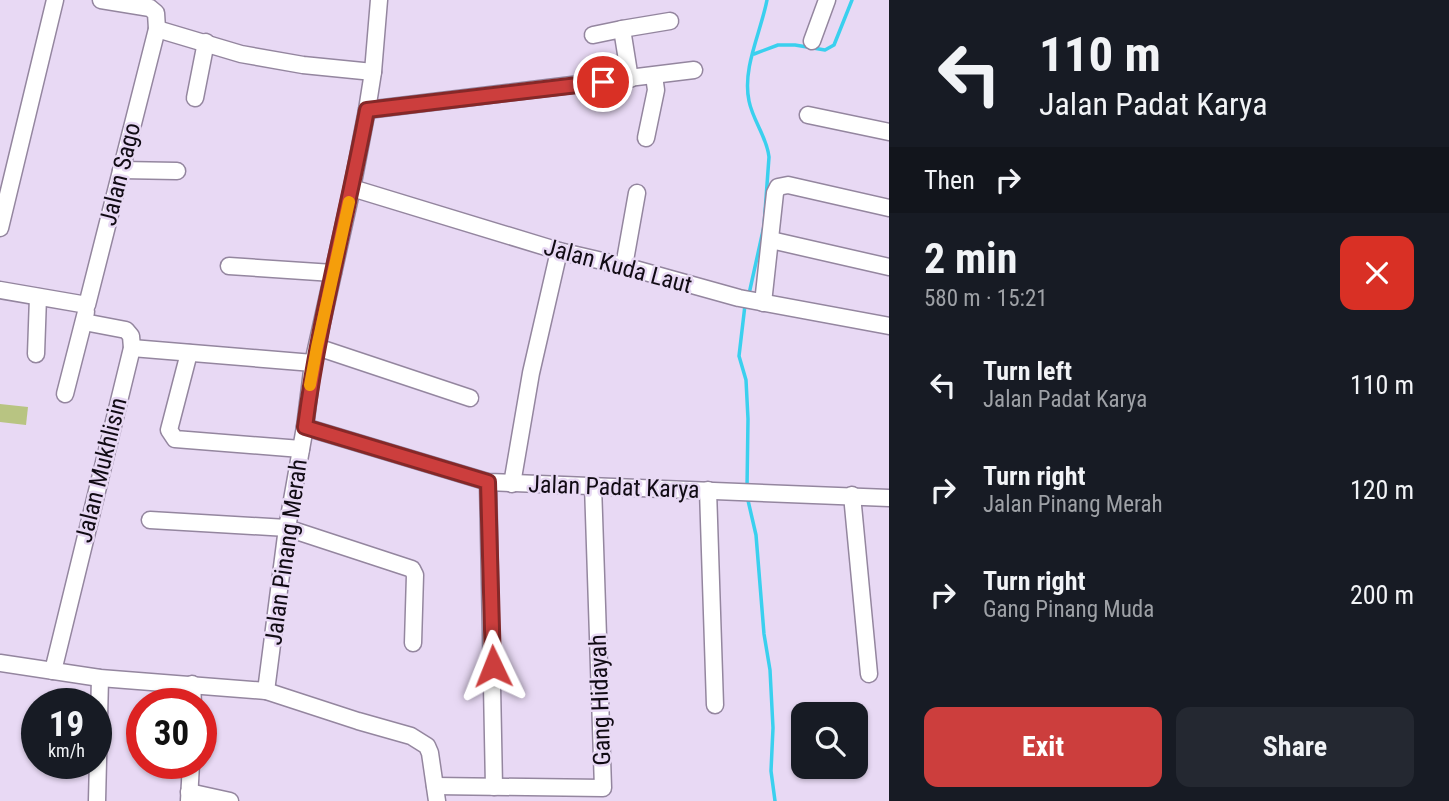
<!DOCTYPE html>
<meta charset="utf-8">
<style>
:root{--surface:#171b24;--page:#242831;--text:#f1f3f6;--muted:#9ea1a6;--accent:#cc3e3d}
body{margin:0;font-family:"Roboto Condensed",sans-serif;background:var(--page);color:var(--text);height:100vh;display:flex;flex-direction:column;font-size:26px;white-space:nowrap}
*{box-sizing:border-box;margin:0}
p{font-size:23px;color:var(--muted)}
.icon{flex:none;width:38px;height:38px;fill:none;stroke:currentColor;stroke-width:2;stroke-linecap:round;stroke-linejoin:round}
.map{position:relative;flex:1;overflow:hidden}
.details{display:flex;flex-direction:column;background:var(--surface);width:560px}
.details>*{flex:none}
.banner{background:#171b24;color:var(--text);overflow:hidden}
.buttons{position:absolute;left:791px;top:702px;display:grid;gap:14px}
.buttons a{display:grid;place-items:center;width:77px;height:77px;border-radius:14px;background:var(--surface);box-shadow:0 2px 5px #0004;font-size:35px}
.speed{position:absolute;left:21px;top:688px;display:flex;gap:14px;font-size:35px;font-weight:700;text-align:center}
.speed>*{display:grid;place-content:center;width:91px;height:91px;border-radius:50%;background:var(--surface);box-shadow:0 2px 5px #0004;line-height:1}
.speed small{font-size:18px;font-weight:400}
.speed .limit{border:10px solid #d22;background:#fff;color:#111}
.pin{position:absolute;display:grid;place-items:center;width:60px;height:60px;color:#fff;margin:-30px;border:4px solid #fff;border-radius:50%;box-shadow:0 2px 7px #0007}
.me{position:absolute;width:77px;margin:-38px;rotate:358deg;stroke-linejoin:round;filter:drop-shadow(0 0 5px #0008)}
.turn{display:flex;align-items:center;gap:24px;height:147px;padding:0 35px;font-size:32px}
.turn .icon{width:91px;height:91px;stroke-width:2.5}
.turn b{display:block;font-size:49px;line-height:60px}
.then{display:flex;align-items:center;height:66px;padding:0 35px;background:#0003;gap:14px;font-size:26px}
.round{display:grid;place-items:center;flex:none;width:74px;height:74px;border-radius:14px;background:var(--page)}
.summary{display:flex;align-items:center;justify-content:space-between;height:119px;padding:0 35px}
h1{font-size:42px;font-weight:700;line-height:52px}
.action{display:flex;gap:14px;margin-top:auto;padding:14px 35px}
.action a{flex:1;height:80px;border-radius:14px;background:var(--accent);color:#fff;font-size:28px;font-weight:700;line-height:80px;text-align:center}
.action a+a{background:var(--page);color:var(--text)}
ul{padding:0;list-style:none}
li{display:flex;align-items:center;gap:21px;height:105px;padding:0 35px}
li div{flex:1}
li b{display:block;font-size:26px}
li em{font-style:normal}
main{display:flex;flex:1;min-height:0}
.map>svg:first-child{display:block}
.park{fill:#b8c482}
.lines{fill:none;stroke-linecap:round;stroke-linejoin:round}
.stream{stroke:#3ad0ee;stroke-width:3.5}
.minor-casing{stroke:#94869f;stroke-width:19}
.minor{stroke:#fff;stroke-width:16}
.route-casing{stroke:#852828;stroke-width:18}
.route{stroke:#cc3e3d;stroke-width:12}
.slow{stroke:#f59e0b;stroke-width:12}
.labels{text-anchor:middle;dominant-baseline:central;stroke-width:5;stroke-linejoin:round;paint-order:stroke}
.street-label{font-size:24px;fill:#110b14;stroke:#e8d9f4}
</style>
<main>
<div class="map">
<svg width="889" height="801" viewBox="0 0 889 801">
<rect width="100%" height="100%" fill="#e8d9f4"/>
<!-- park -->
<path class="park" d="M0,404l28,3 -2,18 -26,-3z"/>
<g class="lines">
<!-- stream -->
<g class="stream">
<path d="M754,54l24,-9h17l30,5 9,-5 18,-45"/>
<path d="M749,294l15,-68 5,-69c-2,-20 -16,-36 -20,-56 -7,-33 12,-69 18,-101"/>
<path d="M745,305l-6,51 7,24 2,39 -1,69"/>
<path d="M747,496l9,39 8,99 6,36 3,58 -2,43 4,30"/>
</g>
<!-- minor casing -->
<g class="minor-casing">
<g id="minor">
<path d="M157,29l84,25 62,11 70,7"/>
<path d="M622,29l48,-8"/>
<path d="M593,35l29,-6 8,50"/>
<path d="M812,41l15,-41"/>
<path d="M195,98l11,-56"/>
<path d="M367,110l327,-40"/>
<path d="M808,115l81,17"/>
<path d="M646,138l10,-48 -2,-14"/>
<path d="M121,170l56,1"/>
<path d="M352,188l207,63 65,15 115,32 150,28"/>
<path d="M0,228l55,-228"/>
<path d="M771,240l118,27"/>
<path d="M229,266l104,7"/>
<path d="M624,266l13,-73"/>
<path d="M0,290l87,15 70,-276 -1,-16 -6,-5 -49,-8"/>
<path d="M763,303l12,-110 3,-6 10,-2 101,23"/>
<path d="M317,347l153,51"/>
<path d="M132,348l181,15"/>
<path d="M189,353l-20,77 6,9 126,10"/>
<path d="M36,354l2,-57"/>
<path d="M65,394l21,-82"/>
<path d="M305,427l183,55 401,16"/>
<path d="M488,482l6,305"/>
<path d="M512,484l19,-111 28,-122"/>
<path d="M708,490l7,215"/>
<path d="M852,495l17,179"/>
<path d="M150,520l137,8 125,41 3,6 -2,68"/>
<path d="M0,663l100,15 166,13 92,30 53,15 16,10 3,7 7,48"/>
<path d="M53,671l79,-323 -1,-12 -5,-6 -42,-8"/>
<path d="M192,684l1,20"/>
<path d="M266,691l21,-163 18,-101 8,-64 39,-175 15,-78 6,-38 6,-72"/>
<path d="M435,786l168,2 -10,-303"/>
<path d="M189,792l41,9"/>
<path d="M97,801l3,-123"/>
<path d="M189,801l2,-38"/>
</g>
</g>
<!-- minor -->
<use href="#minor" class="minor"/>
</g>
<g class="lines">
<!-- route casing -->
<g class="route-casing">
<path id="route" d="M493,666l-5,-184 -183,-55c14,-107 42,-211 62,-317l236,-28"/>
</g>
<!-- route -->
<use href="#route" class="route"/>
<!-- slow -->
<path class="slow" d="M310,385l7,-38 32,-145"/>
</g>
<g class="labels">
<!-- street labels -->
<g class="street-label">
<text transform="translate(120 174) rotate(-76)">Jalan Sago</text>
<text transform="translate(618 266) rotate(15)">Jalan Kuda Laut</text>
<text transform="translate(101 470) rotate(-76)">Jalan Mukhlisin</text>
<text transform="translate(614 487) rotate(2)">Jalan Padat Karya</text>
<text transform="translate(286 552) rotate(-82)">Jalan Pinang Merah</text>
<text transform="translate(600 700) rotate(-92)">Gang Hidayah</text>
</g>
</g>
</svg>
<div class="buttons">
<a><svg class="icon" aria-label="search" viewBox="0 0 24 24"><circle cx="10" cy="10" r="6"/><path d="M15 15l6 6"/></svg></a>
</div>
<div class="speed"><div>19<small>km/h</small></div><div class="limit">30</div></div>
<div class="pin" style="left:603px;top:82px;background:#d93025"><svg class="icon" aria-label="arrive" viewBox="0 0 24 24"><path d="M6 21V4h12l-3 4 3 4H6"/></svg></div>
<svg class="me" style="left:493px;top:666px" viewBox="-20 -20 40 40"><path d="M0-17L14 15 0 8-14 15z" fill="#cc3e3d" stroke="#fff" stroke-width="4"/></svg>
</div>
<section class="details">
<div class="banner">
<div class="turn"><svg class="icon" aria-label="left" viewBox="0 0 24 24"><path d="M17 20v-9H6M10 6l-5 5 5 5"/></svg><div><b>110 m</b>Jalan Padat Karya</div></div>
<div class="then">Then<svg class="icon" aria-label="right" viewBox="0 0 24 24"><path d="M7 20v-9h11M14 6l5 5-5 5"/></svg></div>
</div>
<div class="summary"><div><h1>2 min</h1><p>580 m · 15:21</p></div><a class="round" style="background:#d93025;color:#fff"><svg class="icon" aria-label="close" viewBox="0 0 24 24"><path d="M6 6l12 12M18 6L6 18"/></svg></a></div>
<ul>
<li><svg class="icon" aria-label="left" viewBox="0 0 24 24"><path d="M17 20v-9H6M10 6l-5 5 5 5"/></svg><div><b>Turn left</b><p>Jalan Padat Karya</p></div><em>110 m</em></li>
<li><svg class="icon" aria-label="right" viewBox="0 0 24 24"><path d="M7 20v-9h11M14 6l5 5-5 5"/></svg><div><b>Turn right</b><p>Jalan Pinang Merah</p></div><em>120 m</em></li>
<li><svg class="icon" aria-label="right" viewBox="0 0 24 24"><path d="M7 20v-9h11M14 6l5 5-5 5"/></svg><div><b>Turn right</b><p>Gang Pinang Muda</p></div><em>200 m</em></li>
</ul>
<div class="action"><a>Exit</a><a>Share</a></div>
</section>
</main>
